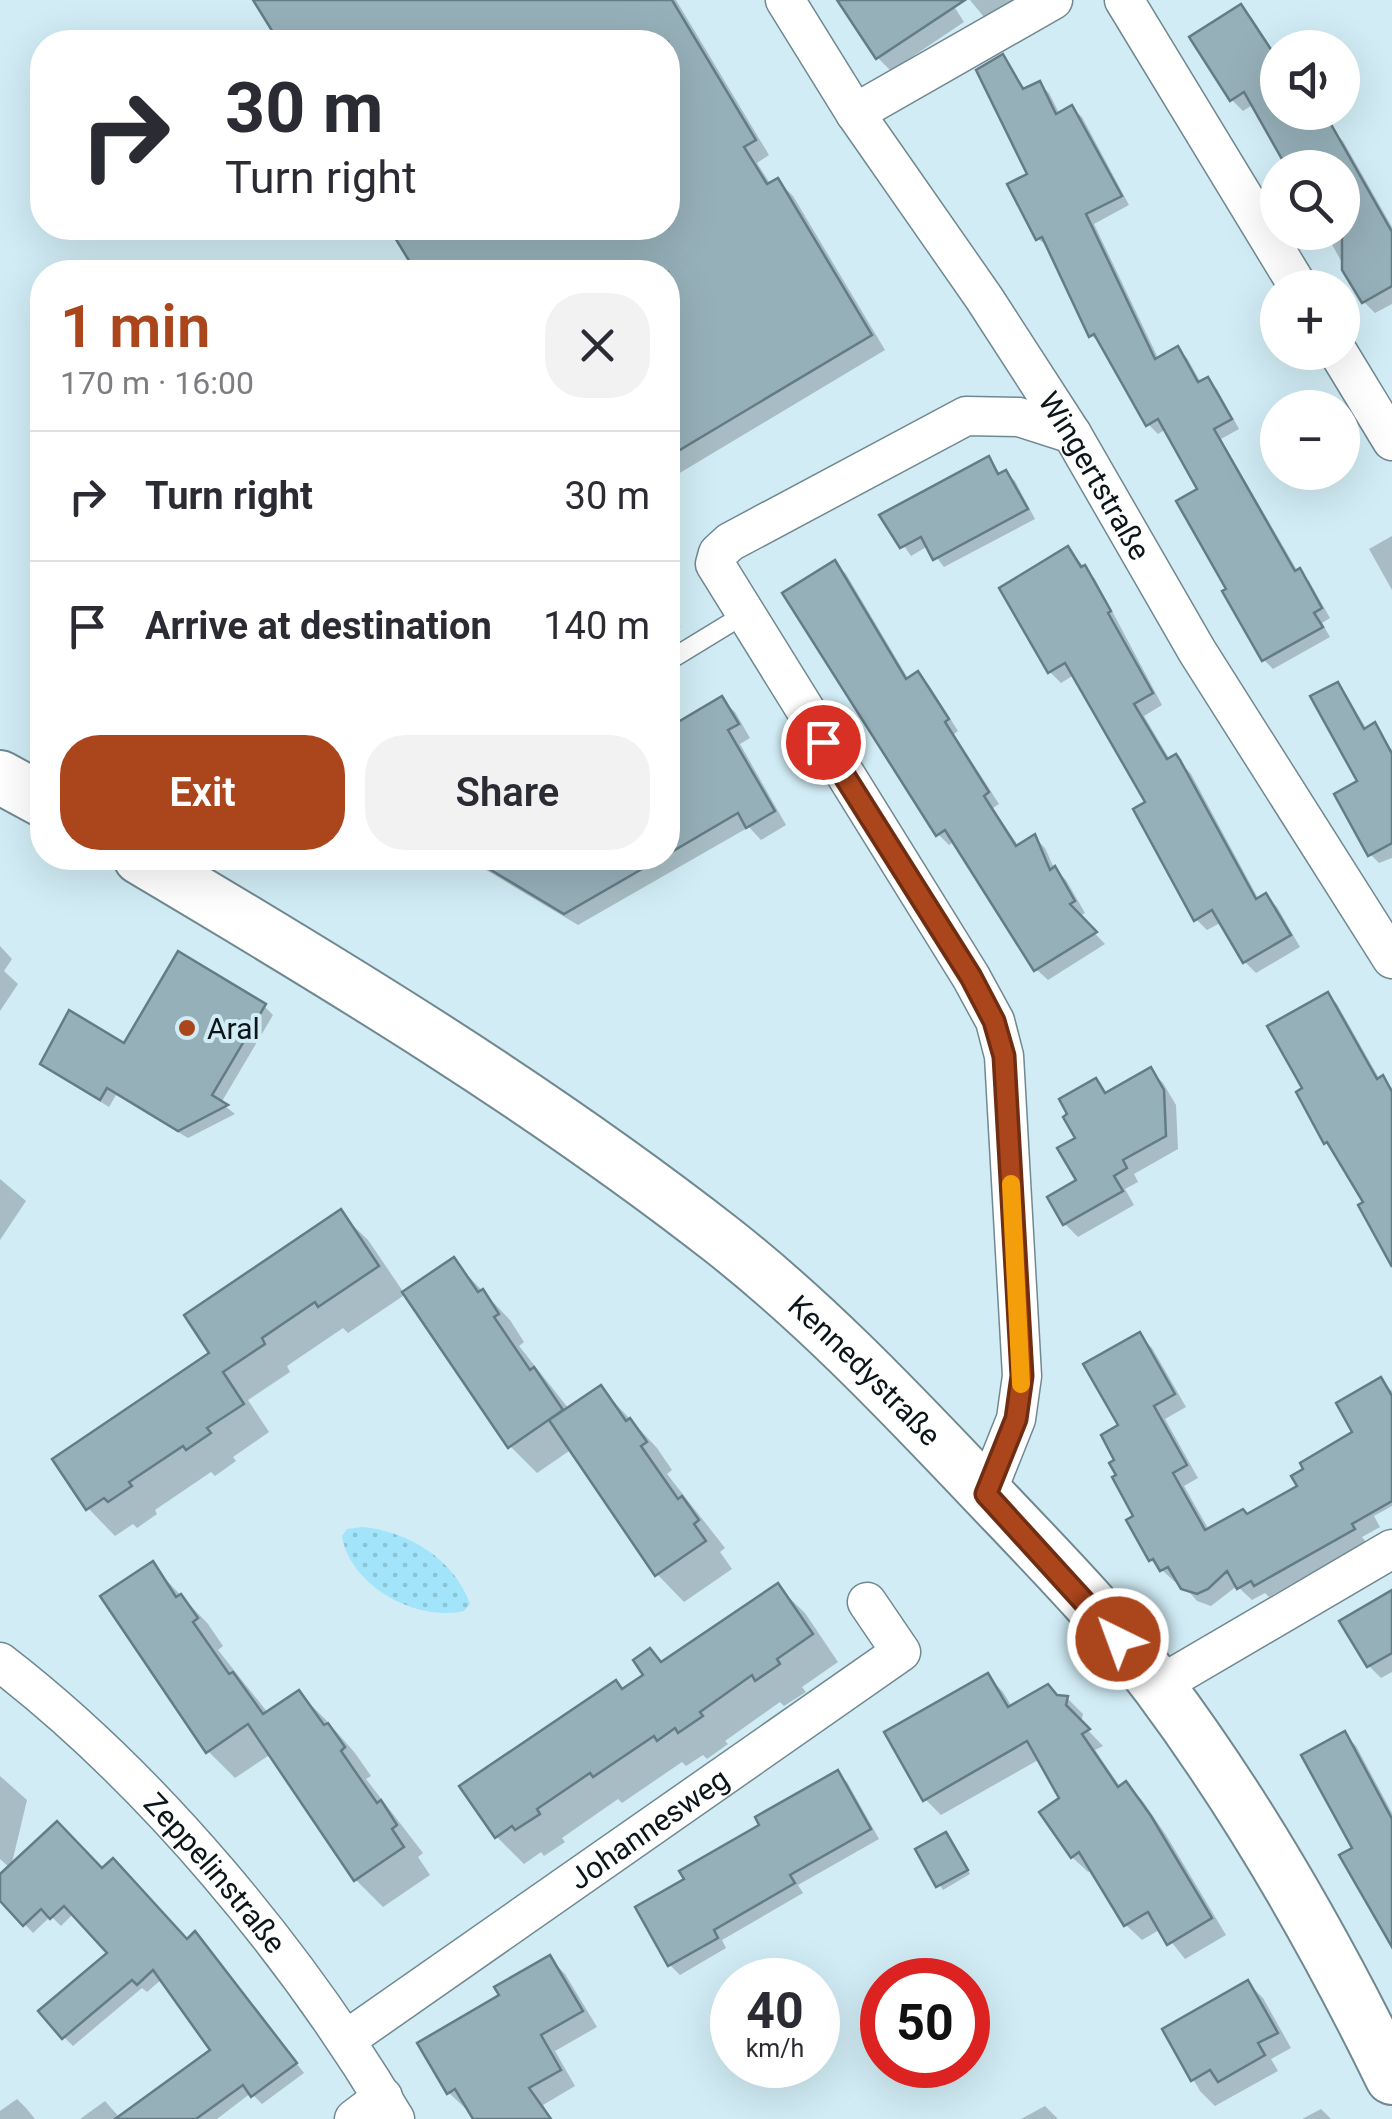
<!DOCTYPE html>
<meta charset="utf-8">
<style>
:root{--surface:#fff;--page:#f2f2f3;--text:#2b2b33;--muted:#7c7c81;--line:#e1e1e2;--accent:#ab451b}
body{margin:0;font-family:Roboto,sans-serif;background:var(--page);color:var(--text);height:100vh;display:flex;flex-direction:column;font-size:38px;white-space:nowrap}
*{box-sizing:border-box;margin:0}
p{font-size:32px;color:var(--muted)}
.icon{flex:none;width:55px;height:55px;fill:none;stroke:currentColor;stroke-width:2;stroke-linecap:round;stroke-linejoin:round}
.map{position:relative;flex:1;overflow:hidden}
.details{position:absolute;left:30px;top:260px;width:650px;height:610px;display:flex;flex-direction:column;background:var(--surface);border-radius:40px;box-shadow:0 10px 40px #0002}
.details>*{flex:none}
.banner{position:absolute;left:30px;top:30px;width:650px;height:210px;border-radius:40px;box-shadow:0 10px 40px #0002;background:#fff;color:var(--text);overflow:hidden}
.controls{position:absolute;left:1260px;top:30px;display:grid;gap:20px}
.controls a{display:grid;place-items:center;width:100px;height:100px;border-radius:50%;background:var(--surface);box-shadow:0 10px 40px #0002;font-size:50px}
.speed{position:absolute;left:710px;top:1958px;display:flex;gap:20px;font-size:50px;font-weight:700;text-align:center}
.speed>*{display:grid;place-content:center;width:130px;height:130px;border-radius:50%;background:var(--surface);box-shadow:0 10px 40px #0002;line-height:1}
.speed small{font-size:25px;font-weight:400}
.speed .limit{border:15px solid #d22;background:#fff;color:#111}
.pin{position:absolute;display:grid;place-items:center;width:85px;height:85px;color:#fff;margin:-42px;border:5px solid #fff;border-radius:50%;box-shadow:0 2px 10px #0007}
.me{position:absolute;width:110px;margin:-55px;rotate:318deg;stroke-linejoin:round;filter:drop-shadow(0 0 8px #0008)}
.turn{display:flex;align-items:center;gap:35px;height:210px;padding:0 30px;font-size:45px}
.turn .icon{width:130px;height:130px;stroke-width:2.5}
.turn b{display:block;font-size:70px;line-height:85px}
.round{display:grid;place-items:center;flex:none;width:105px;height:105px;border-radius:40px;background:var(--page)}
.head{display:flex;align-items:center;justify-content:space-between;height:170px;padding:0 30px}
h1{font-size:60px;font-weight:600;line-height:75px;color:var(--accent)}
.action{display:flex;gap:20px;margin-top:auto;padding:20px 30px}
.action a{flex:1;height:115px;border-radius:40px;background:var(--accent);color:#fff;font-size:40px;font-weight:600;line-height:115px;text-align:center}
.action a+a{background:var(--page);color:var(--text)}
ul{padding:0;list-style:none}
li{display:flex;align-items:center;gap:30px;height:130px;padding:0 30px;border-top:2px solid var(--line)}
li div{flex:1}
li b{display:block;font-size:38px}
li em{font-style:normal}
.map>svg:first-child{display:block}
.grass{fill:url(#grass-dots)}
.shadow{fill:#0003}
.building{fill:#96b0b9;stroke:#647c85;stroke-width:2.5}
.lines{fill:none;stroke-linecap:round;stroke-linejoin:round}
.service-casing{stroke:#708991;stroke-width:21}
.minor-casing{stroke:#708991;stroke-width:41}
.secondary-casing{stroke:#708991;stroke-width:56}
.service{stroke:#fff;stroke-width:18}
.minor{stroke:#fff;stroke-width:38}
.secondary{stroke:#fff;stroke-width:52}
.route-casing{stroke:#6f2d12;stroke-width:25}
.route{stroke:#ab451b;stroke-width:18}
.slow{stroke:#f59e0b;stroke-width:18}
.poi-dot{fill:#ab451b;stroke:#d1ecf5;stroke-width:4}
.labels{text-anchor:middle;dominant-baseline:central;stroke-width:8;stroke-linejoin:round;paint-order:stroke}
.street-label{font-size:30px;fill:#0c1519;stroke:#d1ecf5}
.poi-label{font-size:30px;fill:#0c1519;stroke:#d1ecf5;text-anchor:start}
</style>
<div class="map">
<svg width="1392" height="2119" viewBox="0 0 1392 2119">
<defs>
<pattern id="grass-dots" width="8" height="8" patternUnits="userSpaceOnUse" patternTransform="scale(2.5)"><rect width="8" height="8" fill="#a2e5fb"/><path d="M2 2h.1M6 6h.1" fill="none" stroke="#8ac4d7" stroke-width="1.8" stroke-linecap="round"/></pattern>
</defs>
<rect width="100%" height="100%" fill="#d1ecf5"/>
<!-- grass -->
<path class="grass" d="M362,1527c46,4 92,32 108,77l-6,7c-48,11 -114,-25 -122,-75l5,-7z"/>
<!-- shadow -->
<g class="shadow">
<path d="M256,0h420l93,155 -12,8 14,22 7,-4 15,15 92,154 -217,130v-208h-249l-27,-44h276v-186h-386z"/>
<path d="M840,0h110l14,22 -73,49 -13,-13z"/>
<path d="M970,0h43l-29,17z"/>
<path d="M1241,7l11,11 26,40v54l54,18 11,11 49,86v77l-17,9 -11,-11 -39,-70h17v-64l-88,-64 -11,7 -11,-11z"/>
<path d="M1003,58l23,32 13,-6 10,9 11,22 12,-7 10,9 47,88 -35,19 65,136 19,-11 9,9 14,25 6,-3 10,9 22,40 -18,10 77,133 11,9 21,37 -8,5 8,14 -57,32 -9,-9 -34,-70 -29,-100 -35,-61 -8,5 -10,-10 -47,-80 -10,-9 -42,-88 -11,-8 -8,-64z"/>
<path d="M989,459l12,16 5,-2 9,8 20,38 -91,48 -16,-21 -17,10 -28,-40z"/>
<path d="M1392,536v54l-23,-41z"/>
<path d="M1068,549l27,30 67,126 -18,11 26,44 6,-3 15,17 68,126 7,-4 11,11 23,40 -44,26 -11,-11 -23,-40 -15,8 -11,-11 -47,-116 -75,-128 -13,8 -11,-11z"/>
<path d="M835,563l11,11 63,106 9,-6 11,11 29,46 -4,3 45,70 -6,4 26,39 15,-10 11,11 9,20 12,12 19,33 -6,4 26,27 -57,36 -12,-11 -81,-128 -6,4 -11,-11z"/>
<path d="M668,609l11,18 3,-1 -14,8z"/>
<path d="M1338,685l8,9 21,36 7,-5 18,25v108l-13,5 -9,-9 -9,-72z"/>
<path d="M721,699l14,13 15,26 -10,6 46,81 -25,15 -12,-13 -171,98 -112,-67h202v-128z"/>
<path d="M0,946l12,13 -8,12 14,13 -18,27z"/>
<path d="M1328,995l9,9 43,76 2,-2 10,10v168l-26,-53 -40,-61 -26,-49 6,-4z"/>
<path d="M264,1006l9,9 -52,88 14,11 -47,24 -72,-43 -7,12 -57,-35 -9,-9 82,-17z"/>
<path d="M1150,1070l13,13 13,22 2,44 -44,25 4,8 -13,7 9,16 -56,32 -13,-13 14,-43 -1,-42 18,-57 12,12z"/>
<path d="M0,1179l26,22 -26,39z"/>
<path d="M340,1213l28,27 36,53 49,-33 57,60 14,22 -5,4 50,63 32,-21 56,60 15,22 -5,4 58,74 -5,4 12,17 -48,33 -27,-28 -85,-125 -35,24 -27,-27 -104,-152 -58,39 -5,-5 -56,38 3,6 -42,28 21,32 -36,25 3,4 -21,15 -4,-4 -56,38 2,4 -20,14 -4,-4 -18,12 -27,-28 124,-154z"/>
<path d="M1139,1335l13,13 34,59 -21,12 33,59 -14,8 25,44 39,-13 52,-30 56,-54 25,-53 11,11v115l-18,10 6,11 -18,10 4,5 -97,55 -4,-4 -13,7 -15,-14 -26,20 -14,-5 -18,-21 -4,2 -24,-22 -32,-84 3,-50z"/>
<path d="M152,1565l56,59 15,22 -5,4 50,63 31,-20 27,27 29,33 16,23 -5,3 57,74 -5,4 12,18 -47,32 -27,-27 -85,-126 -36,24 -27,-27z"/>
<path d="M777,1586l28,27 33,49 -36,25 4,5 -22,14 -4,-4 -55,39 3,3 -21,15 -4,-4 -17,11 -4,-4 -60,41 -4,-4 -56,39 3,4 -21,14 -3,-4 -17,12 -27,-27 -34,-50 161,-96z"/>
<path d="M1392,1593v79l-11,6 -12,-12z"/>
<path d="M988,1676l15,16 9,15 55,-9 16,16 -2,9 22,23 -8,4 26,38 5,-3 16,15 24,35 60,100 -41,24 -24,-30 -19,11 -16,-15 -34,-55 -4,2 -16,-15 -10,-58 -22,-40 -99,56 -16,-16z"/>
<path d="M1344,1734l12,12 36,67v127l-37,-92z"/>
<path d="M837,1773l10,9 32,57 -81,46 5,8 -81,47 4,8 -46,27 -10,-10 -32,-57 50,-28z"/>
<path d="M0,1776l27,24 -16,67 91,4 85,71 17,2 100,129 -42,31 -11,-11 -34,26h-137l25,-18 15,17 94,-68 -52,-71 -15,13 -5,-4 -69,58 -9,-9 47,-83 -37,-41 -13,13 -10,-10 -18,17 -33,-35v-9l10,-21 -10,-9z"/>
<path d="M950,1839l20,35 -27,16 -25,-40z"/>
<path d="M549,1958l16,16 32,53 -42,24 20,35 -32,19 9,14h-76l-8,-13 -3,2 -16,-15 53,-97z"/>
<path d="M1248,1983l15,15 28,50 -20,11 7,12 -63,35 -15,-15 -35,-61z"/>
<path d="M17,2099l9,9 9,11h-35v-8z"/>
<path d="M1045,2106l13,13h-37z"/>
<path d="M1321,2109l10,10h-29z"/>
</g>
<!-- building -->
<g class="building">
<path d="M253,0h419l84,140 -12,7 23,37 11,-6 94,157 -204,122v-185h-252l-27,-44h279v-186h-389z"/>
<path d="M837,0h128l-89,59z"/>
<path d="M1241,4l37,56v52h46l68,120v54l-30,17 -20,-33v-102h-55l-43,-76 -14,9 -41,-64z"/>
<path d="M1003,54l20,35 17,-8 16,33 16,-9 50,91 -36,18 69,145 23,-13 20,36 10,-5 24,42 -18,10 81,142 5,-3 22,40 -8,5 9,14 -61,34 -40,-70 4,-2 -50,-88 21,-12 -39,-70 -12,7 -52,-92 -5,3 -47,-100 -6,3 -29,-56 20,-10 -51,-104z"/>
<path d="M989,456l9,18 8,-4 22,39 -95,51 -12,-23 -21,11 -21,-33z"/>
<path d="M1068,546l13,21 4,-2 26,46 -3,2 45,80 -19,11 33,55 9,-5 4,6 76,139 10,-6 25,42 -48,28 -31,-53 -18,11 -61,-112 12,-7 -80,-139 -17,10 -49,-85z"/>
<path d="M835,560l71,119 12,-8 31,48 -4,3 44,70 -5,4 32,50 19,-12 15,36 5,-4 20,35 -5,3 27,28 -63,39 -89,-141 -9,6 -154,-243z"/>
<path d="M1338,682l26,47 11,-7 17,32v89l-24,13 -34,-62 23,-13 -47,-85z"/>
<path d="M722,696l17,28 -11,6 47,81 -29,17 -8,-15 -70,41v-126z"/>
<path d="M471,858h190l-97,56z"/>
<path d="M178,951l88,53 -54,91 16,10 -50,26 -71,-43 -7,12 -60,-36 29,-54 55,33z"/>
<path d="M1328,992l49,87 6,-4 9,17v175l-34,-62 5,-3 -36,-60 -3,2 -28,-52 6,-4 -35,-62z"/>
<path d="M1151,1067l13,23 2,46 -43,24 4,8 -13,8 9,15 -60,34 -16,-28 29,-17 -19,-32 18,-10 -12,-21 4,-3 -8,-15 37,-21 9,15z"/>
<path d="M341,1209l38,57 -61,41 -3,-5 -53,36 3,6 -42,28 21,32 -37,24 4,5 -25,17 -3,-4 -54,36 3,4 -24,16 -4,-4 -18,12 -34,-51 157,-106 -25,-38z"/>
<path d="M454,1257l24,35 5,-3 16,25 -5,3 36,53 4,-3 29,43 -55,38 -106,-156z"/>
<path d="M1140,1332l35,62 -21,12 33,59 -14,8 32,57 38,-21 4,5 50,-28 -6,-10 12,-7 -3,-6 52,-31 -16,-29 45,-26 11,19v105l-40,23 3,5 -101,57 -3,-5 -14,8 -10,-18 -19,18 -11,5 -16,-5 -13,-22 -8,4 -7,-12 -4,2 -23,-41 7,-4 -21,-39 4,-2 -7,-12 5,-3 -13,-25 17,-10 -35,-61z"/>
<path d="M601,1385l25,36 4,-3 17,24 -6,4 37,53 4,-3 17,24 -5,4 12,17 -51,35 -106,-156z"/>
<path d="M153,1561l23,36 5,-3 17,24 -5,4 36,52 4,-2 30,42 36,-24 25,35 4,-2 17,24 -4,4 36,52 4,-3 16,25 -5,4 12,18 -50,34 -106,-157 -42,29 -106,-157z"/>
<path d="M778,1583l35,51 -36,25 3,5 -25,17 -3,-6 -52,37 3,4 -25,17 -3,-5 -18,13 -3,-5 -61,41 -3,-4 -53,36 3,5 -25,16 -3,-4 -17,12 -36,-52 157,-106 6,9 21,-14 -10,-15 17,-12 11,14z"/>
<path d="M1392,1590v63l-25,14 -28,-46z"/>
<path d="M988,1673l20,34 40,-23 9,11 11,1 -2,9 24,24 -8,5 36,53 8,-6 25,35 61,102 -45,27 -19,-33 -24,14 -45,-74 -8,6 -32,-46 20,-14 -32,-57 -104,60 -39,-69z"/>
<path d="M1345,1731l47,88v128l-53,-92 13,-7 -51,-93z"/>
<path d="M838,1770l33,59 -81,46 5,8 -81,47 4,8 -50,28 -33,-59 49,-28 -5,-8 80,-46 -4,-8z"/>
<path d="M57,1821l45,47 11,-10 74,81 8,-8 102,132 -46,34 -8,-12 -47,34h-81l95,-69 -57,-80 -16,15 -5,-5 -70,59 -24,-28 69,-58 -43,-47 -14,13 -9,-10 -18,17 -23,-25v-27z"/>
<path d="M946,1832l22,38 -32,17 -21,-38z"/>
<path d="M550,1955l33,56 -42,24 20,35 -32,18 22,31h-78l-18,-30 -8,5 -30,-51 82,-48 -5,-8z"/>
<path d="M1248,1980l30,53 -20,10 7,12 -47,27 -8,-12 -19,11 -29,-52z"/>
</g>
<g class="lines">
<!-- service casing -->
<g class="service-casing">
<path id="service" d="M668,661l77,-47"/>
</g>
<!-- minor casing -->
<g class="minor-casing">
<g id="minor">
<path id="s1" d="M785,0l70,113 129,185 88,136 125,217 195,308"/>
<path d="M1124,0l175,288"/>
<path d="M855,113l198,-113"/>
<path d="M1338,352l54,89"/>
<path d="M986,1494l30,-75 6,-43 -18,-320 -9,-35 -24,-44 -256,-413 3,-11 12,-11 236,-126 53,1 53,17"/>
<path id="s2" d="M0,1662c153,118 297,292 395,457"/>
<path d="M1158,1686l234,-137"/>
<path id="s3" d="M347,2039l554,-387 -34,-50"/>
<path d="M354,2119l29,-22"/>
</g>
</g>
<!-- secondary casing -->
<g class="secondary-casing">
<g id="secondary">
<path d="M0,777l42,23"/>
<path id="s4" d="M140,858c199,118 399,239 582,382 89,70 168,152 246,234 65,69 134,137 191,213 91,122 166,254 233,391"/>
</g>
</g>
<!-- service -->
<use href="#service" class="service"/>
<!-- minor -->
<use href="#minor" class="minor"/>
<!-- secondary -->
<use href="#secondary" class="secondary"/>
</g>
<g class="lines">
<!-- route casing -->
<g class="route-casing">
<path id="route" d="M823,742l148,235 23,44 10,35 18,320 -6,43 -30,75 132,145"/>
</g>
<!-- route -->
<use href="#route" class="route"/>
<!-- slow -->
<path class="slow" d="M1011,1184l10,200"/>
</g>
<!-- markers -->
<circle class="poi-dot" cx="187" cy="1028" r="10"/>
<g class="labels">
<!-- street labels -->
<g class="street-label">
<text stroke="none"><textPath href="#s1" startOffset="568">Wingertstraße</textPath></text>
<text stroke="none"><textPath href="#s4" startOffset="890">Kennedystraße</textPath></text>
<text stroke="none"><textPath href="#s3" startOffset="368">Johannesweg</textPath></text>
<text stroke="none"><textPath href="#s2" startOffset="302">Zeppelinstraße</textPath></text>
</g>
<!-- poi labels -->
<g class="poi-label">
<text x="207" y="1028">Aral</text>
</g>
</g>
</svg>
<div class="controls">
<a><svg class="icon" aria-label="sound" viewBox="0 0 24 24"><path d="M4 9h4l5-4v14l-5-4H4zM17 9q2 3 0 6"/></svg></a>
<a><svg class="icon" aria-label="search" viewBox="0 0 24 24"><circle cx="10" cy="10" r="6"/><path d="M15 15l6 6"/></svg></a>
<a>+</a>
<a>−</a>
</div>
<div class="speed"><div>40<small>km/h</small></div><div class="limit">50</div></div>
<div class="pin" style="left:823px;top:742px;background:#d93025"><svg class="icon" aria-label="arrive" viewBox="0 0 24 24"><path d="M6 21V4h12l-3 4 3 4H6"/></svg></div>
<svg class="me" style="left:1118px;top:1639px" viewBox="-20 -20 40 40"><circle r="17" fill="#ab451b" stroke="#fff" stroke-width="3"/><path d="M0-11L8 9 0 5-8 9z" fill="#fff"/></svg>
<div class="banner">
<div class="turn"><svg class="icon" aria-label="right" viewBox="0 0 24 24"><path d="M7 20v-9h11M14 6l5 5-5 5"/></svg><div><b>30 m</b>Turn right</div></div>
</div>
<section class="details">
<div class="head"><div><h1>1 min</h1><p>170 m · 16:00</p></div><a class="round"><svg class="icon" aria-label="close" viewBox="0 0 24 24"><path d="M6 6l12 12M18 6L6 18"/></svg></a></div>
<ul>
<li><svg class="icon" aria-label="right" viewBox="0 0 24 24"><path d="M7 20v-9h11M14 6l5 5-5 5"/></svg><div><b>Turn right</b></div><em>30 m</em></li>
<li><svg class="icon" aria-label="arrive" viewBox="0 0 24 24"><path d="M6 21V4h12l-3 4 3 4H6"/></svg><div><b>Arrive at destination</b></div><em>140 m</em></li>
</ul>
<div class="action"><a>Exit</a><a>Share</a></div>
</section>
</div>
